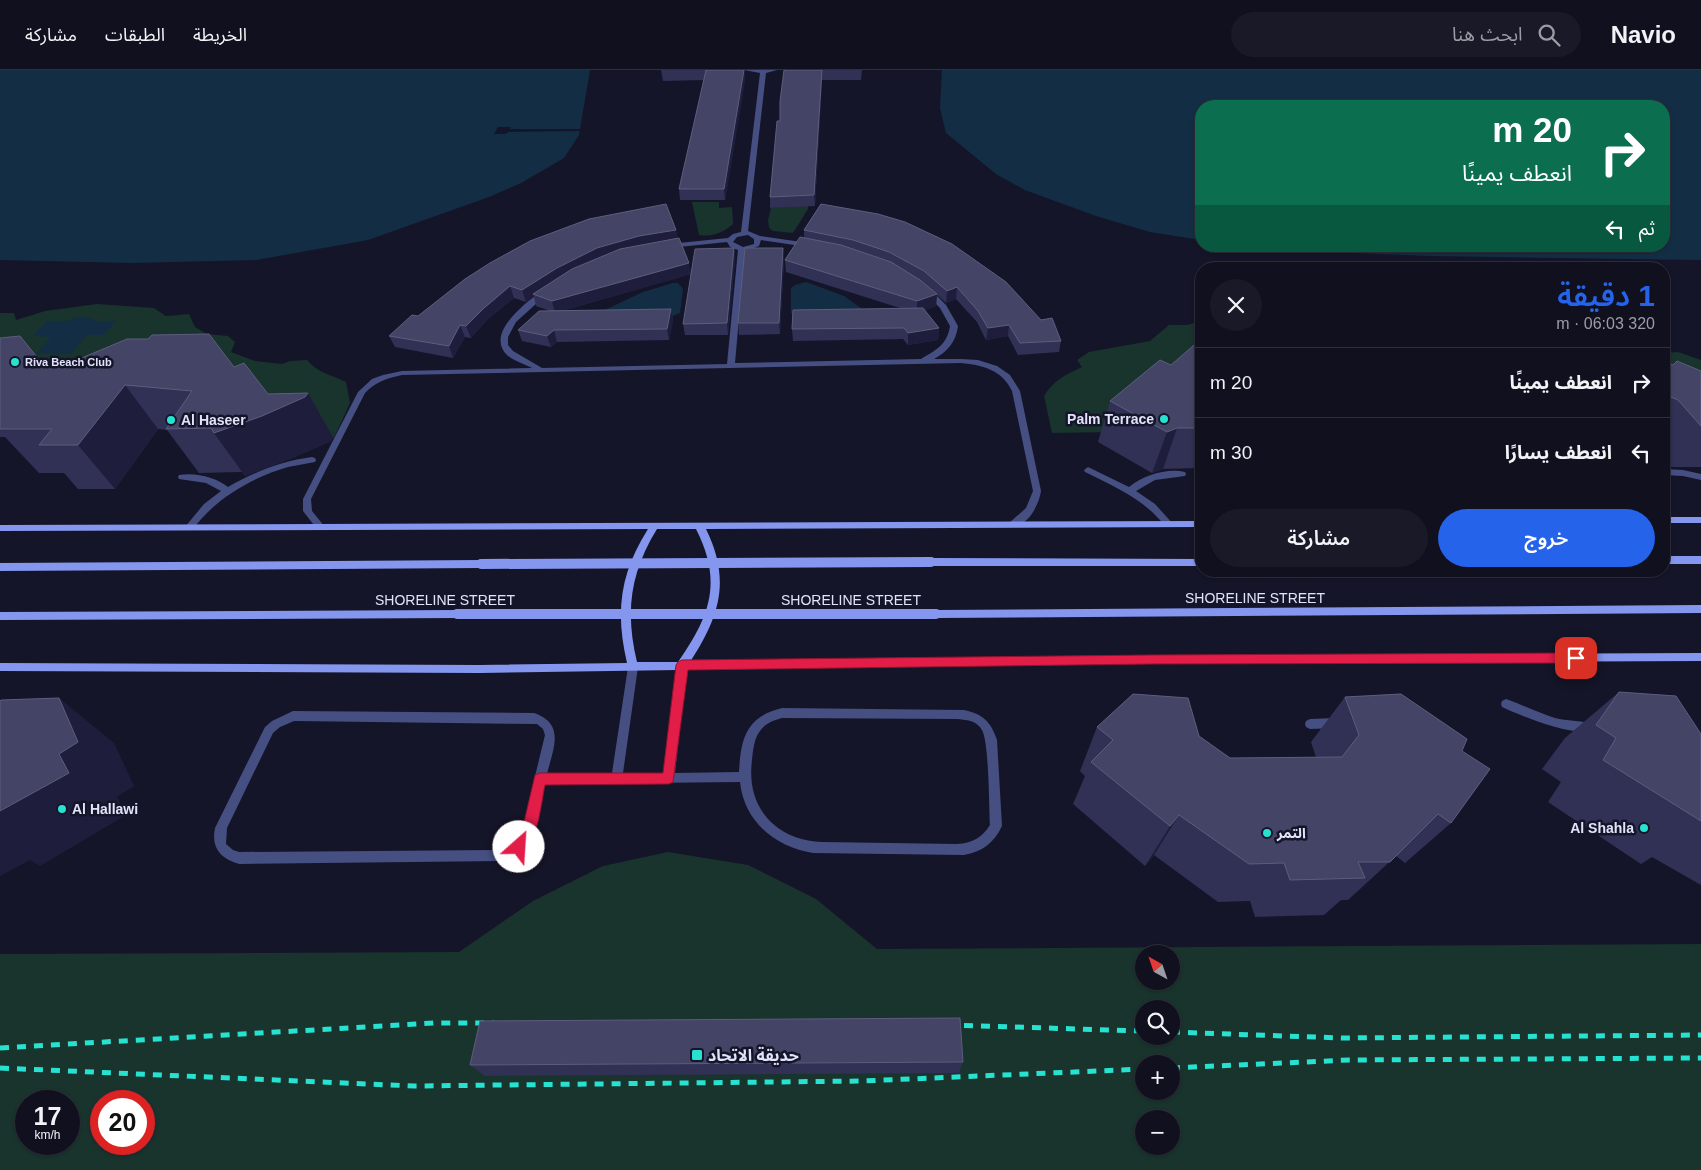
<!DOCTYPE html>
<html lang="ar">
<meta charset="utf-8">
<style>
:root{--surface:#10101f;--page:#191928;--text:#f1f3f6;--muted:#9c9da4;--line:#30303d;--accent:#2563eb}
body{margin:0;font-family:Arial,"Noto Sans Arabic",sans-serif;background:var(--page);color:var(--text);direction:rtl;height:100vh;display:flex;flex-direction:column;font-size:19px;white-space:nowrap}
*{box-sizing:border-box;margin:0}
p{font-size:16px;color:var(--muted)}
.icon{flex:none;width:28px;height:28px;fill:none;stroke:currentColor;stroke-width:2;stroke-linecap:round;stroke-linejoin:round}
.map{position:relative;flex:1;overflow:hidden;direction:ltr}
.drawer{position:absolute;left:1195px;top:192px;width:475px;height:315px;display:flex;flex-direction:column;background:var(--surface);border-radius:20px;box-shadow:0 1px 4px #0004,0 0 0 1px var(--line);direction:rtl}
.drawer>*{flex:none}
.top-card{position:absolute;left:1195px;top:30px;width:475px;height:152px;border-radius:20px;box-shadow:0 1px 4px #0004,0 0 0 1px var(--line);direction:rtl;background:#0b6e4f;color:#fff;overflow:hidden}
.needle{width:32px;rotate:320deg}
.tools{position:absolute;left:1135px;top:875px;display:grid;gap:10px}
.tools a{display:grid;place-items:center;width:45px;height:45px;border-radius:50%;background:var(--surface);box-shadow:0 1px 4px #0004,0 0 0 1px var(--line);font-size:25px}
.speed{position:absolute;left:15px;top:1020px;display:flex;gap:10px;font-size:25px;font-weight:700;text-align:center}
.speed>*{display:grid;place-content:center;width:65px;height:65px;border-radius:50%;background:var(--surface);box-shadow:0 1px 4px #0004,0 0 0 1px var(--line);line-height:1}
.speed small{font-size:12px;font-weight:400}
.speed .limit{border:8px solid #d22;background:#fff;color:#111}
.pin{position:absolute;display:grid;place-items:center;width:42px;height:42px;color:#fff;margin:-21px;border-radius:10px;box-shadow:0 2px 8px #0006}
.me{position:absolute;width:55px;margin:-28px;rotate:26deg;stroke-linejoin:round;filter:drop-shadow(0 0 4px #0008)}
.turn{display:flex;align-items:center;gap:18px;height:105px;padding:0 15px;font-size:22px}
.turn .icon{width:65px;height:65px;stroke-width:2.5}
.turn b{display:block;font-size:35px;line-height:42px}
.then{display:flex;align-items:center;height:48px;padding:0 15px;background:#0003;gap:10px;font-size:19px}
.round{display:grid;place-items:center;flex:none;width:52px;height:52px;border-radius:26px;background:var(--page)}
.head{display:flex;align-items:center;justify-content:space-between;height:85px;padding:0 15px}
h1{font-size:30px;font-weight:600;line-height:38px;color:var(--accent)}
.cta{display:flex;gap:10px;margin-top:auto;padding:10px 15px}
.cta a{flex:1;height:58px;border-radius:30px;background:var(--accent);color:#fff;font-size:20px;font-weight:600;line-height:58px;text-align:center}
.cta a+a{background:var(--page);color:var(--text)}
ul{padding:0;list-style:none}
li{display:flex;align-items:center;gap:15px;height:70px;padding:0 15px;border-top:1px solid var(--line)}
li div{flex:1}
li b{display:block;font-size:19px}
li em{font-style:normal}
header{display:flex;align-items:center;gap:30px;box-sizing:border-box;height:70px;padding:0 25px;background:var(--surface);border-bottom:1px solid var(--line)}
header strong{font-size:24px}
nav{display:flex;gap:28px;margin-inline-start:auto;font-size:18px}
.search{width:350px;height:45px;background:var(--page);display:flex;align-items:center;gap:12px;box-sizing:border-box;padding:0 18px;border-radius:28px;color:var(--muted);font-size:19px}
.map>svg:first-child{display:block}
.green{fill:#19332d;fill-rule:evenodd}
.water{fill:#132e44}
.pier{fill:#151529}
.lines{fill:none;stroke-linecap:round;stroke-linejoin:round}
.lane{fill:#464f82;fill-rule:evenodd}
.street{fill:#464f82;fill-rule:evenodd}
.secondary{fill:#8596ee;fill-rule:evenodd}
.rail{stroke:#27e2d1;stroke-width:5;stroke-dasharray:9 8;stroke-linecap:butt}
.secondary-bridge{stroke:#8596ee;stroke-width:10}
.wall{fill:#313055}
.shaded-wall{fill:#1e1d3c}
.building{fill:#446;stroke:#5d5d7e}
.route{fill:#e11d48;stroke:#92132f}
.poi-dot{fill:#27e2d1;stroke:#151529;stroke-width:2}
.labels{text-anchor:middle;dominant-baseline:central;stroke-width:5;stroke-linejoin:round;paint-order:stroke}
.far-poi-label{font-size:11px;font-weight:bold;fill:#e1e3fb;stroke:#151529;text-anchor:start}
.poi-label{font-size:14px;font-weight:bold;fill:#e1e3fb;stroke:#151529;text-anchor:start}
.street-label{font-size:14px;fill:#e1e3fb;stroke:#151529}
.near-poi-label{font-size:16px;font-weight:bold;fill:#e1e3fb;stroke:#151529;text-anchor:start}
</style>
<header>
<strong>Navio</strong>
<div class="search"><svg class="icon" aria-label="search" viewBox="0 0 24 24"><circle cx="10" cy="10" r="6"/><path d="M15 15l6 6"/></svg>ابحث هنا</div>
<nav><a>الخريطة</a><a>الطبقات</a><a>مشاركة</a></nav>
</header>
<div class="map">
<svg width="1701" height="1100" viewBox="0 0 1701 1100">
<rect width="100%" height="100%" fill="#151529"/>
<!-- green -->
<g class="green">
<path d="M692,132h27v6l13,-1 1,17c-10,9 -21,13 -34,11z"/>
<path d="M808,134v5l-15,24 -20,-2 -4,-3 -1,-8 3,-12z"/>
<path d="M97,234l57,4 12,8 23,-2 6,13 12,7 21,2 7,6 -4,10 24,9 27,3 8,-3 17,-1c9,12 25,15 39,22l4,21 -16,35 -334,-46v-79h14l2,7 29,-9z"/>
<path d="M1201,251v59l-90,52 -59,1 -8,-37c9,-15 22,-22 38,-29l-5,-7 12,-8 61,-11 19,-16h18z"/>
<path d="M1678,282l23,8v68l-37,-17v-58z"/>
<path d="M668,782l80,13 68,34 61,50 824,-5v226h-1701v-216l459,-2 74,-51 70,-35zM1144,884h27v27h-27zM1144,939h27v27h-27zM1144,994h27v27h-27zM26,1031h43v43h-43zM101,1031h43v43h-43zM1144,1049h27v27h-27z"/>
</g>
<!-- water -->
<g class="water">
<path d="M0,0h590l-11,65 -15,23 -43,25 -32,14 -121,43 -112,20 -123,3 -133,-3z"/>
<path d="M942,0h759v190l-270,-4 -78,-3 -89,-7h400v-140h-463v134l-51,-8 -54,-16 -71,-26 -29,-16 -50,-41 -6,-25z"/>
<path d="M806,212l38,14 21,15 -69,5 -5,-3v-25l4,-3z"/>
<path d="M673,213h5l5,6 -3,24 -10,4 -65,-5 2,-3 36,-17z"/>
<path d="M79,247l11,1 6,3h20l-12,14h-17l-16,19h-35l15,-17 -18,-1 14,-15h19z"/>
</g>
<!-- pier -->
<path class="pier" d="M498,57h13l-1,2h73l-1,2 -74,1 -2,2h-12z"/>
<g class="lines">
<!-- lane -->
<g class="lane">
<path d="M312,387l3,1 1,2 -1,2c-9,2 -18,3 -27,5 -37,11 -72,31 -95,62h-6l-2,-2 19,-23 17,-13 -15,-8 -27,-4 -1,-2 1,-2c16,-3 37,2 49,12 26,-15 54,-26 84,-30z"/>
<path d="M1088,397l41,20c15,-12 38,-19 56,-15l1,2 -1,2 -30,4 -19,11 19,13 18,20 -2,2h-6c-21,-27 -50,-39 -80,-54l-1,-2z"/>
<path d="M1664,399l19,1 18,4v6l-18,-4 -19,-1z"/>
<path d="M682,591l4,1 1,3 -12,108 64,-1c2,-34 7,-55 43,-64l182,2c19,4 27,12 33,30l5,86c-8,17 -20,26 -38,29l-151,-2c-37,-6 -69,-31 -73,-71l-195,2c-7,33 -6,66 -44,77l-262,3c-19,-6 -28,-16 -24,-36l50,-101 7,-6 21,-10 241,2c32,11 19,36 13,61l65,-1 16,-106 1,-3h8l1,3 -15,106h41l13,-108 1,-3zM782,648l176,1c10,1 19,2 24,11 7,12 7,77 8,95 -8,13 -18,18 -33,19l-135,-2c-19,-1 -36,-6 -50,-19 -18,-17 -23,-39 -20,-63 2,-23 6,-36 30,-42zM294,651l243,3 6,5 2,6 -24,99 -10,11 -15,5 -257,2 -6,-2 -7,-6 1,-16 46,-95 7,-6z"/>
<path d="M1506,629c17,6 32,14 49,19 12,3 25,2 36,6l1,3 -1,3c-20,7 -69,-14 -89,-23l-1,-3 1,-3z"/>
<path d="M1336,648l4,2 1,3 -1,3 -4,2 -26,1 -4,-2 -1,-3 1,-3 4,-2z"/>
</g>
<!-- street -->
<path class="street" d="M744,0h33l-11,3 -18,158 12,5 48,7 3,2 -3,2 -47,-7 -2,6 -14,5 -10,112 186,-4c15,-9 26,-14 29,-33l-10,-18 -17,-17 7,-2 16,16 12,21c-2,16 -11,26 -24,33h27l17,1 19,6 13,9 10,16 21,100c-2,14 -14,38 -31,35l-2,-2 18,-16 7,-17 -21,-100c-10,-21 -29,-26 -51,-28l-559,12c-14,3 -27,7 -37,18l-54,106 1,12 13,16 -2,2h-6l-14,-18v-12l55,-107 14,-13 11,-4 19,-4 130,-3c-8,-4 -18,-7 -25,-13 -22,-22 18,-51 34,-64l7,2 -32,29 -8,15v8l5,6 29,17 185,-4 11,-114 -8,-3 -3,-5 -58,6 -3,-2 3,-2 59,-6 5,-4 8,-2 19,-159zM748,165l6,4v5l-11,3 -10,-5 4,-5z"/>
<!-- secondary -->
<g class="secondary">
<rect x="1664" y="447" width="37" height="6"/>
<path d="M1201,451v6l-495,2c25,51 14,87 -16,133l403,-6 608,-3v8l-608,3 -613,9 -480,-2v-8l480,2 147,-2c-12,-51 -7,-90 21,-134l-648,2v-6zM657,459h39c27,53 14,87 -18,133h-41c-12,-50 -7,-89 20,-133z"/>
<rect x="1664" y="486" width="37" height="8"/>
<path d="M931,488l270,1v7h-270l-5,-4z"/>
<path d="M481,490l5,4 -5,4 -481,3v-8z"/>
<path d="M1701,535v8l-765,5 -4,-1 -1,-3 1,-3 4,-1z"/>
<path d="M457,540l4,1 1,3 -1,3 -4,1 -457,2v-8z"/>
</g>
<!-- rail -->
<g class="rail">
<path d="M947,955l197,6"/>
<path d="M1171,962l171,6 359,-3"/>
<path d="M0,978l434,-25h60"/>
<path d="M0,998l414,18 448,-5 282,-12"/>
<path d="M1171,998l178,-8 352,-2"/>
</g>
<!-- secondary-bridge -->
<g class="secondary-bridge">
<path d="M481,494l450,-2"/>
<path d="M457,544h479"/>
</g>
</g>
<!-- wall -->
<g class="wall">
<path d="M661,0h83l1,10 -20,120h-45l-1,-11 25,-109 -41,1z"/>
<path d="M784,0h78l-1,10h-39l-7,126 -45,2v-11l10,-76z"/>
<path d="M821,134l220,116 20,21 -2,11 -41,3 -10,-19 -22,4 -9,-18 -21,-23 -10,4 -9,-8 -1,11 -11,4 14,18 -1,12 -30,5 -5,-6 -110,2 -1,-12 111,-20 -117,-37 -1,-12 19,-22v-8z"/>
<path d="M676,160l1,8 14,36 -129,37 109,-2 2,12 -4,19 -112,2 -6,5 -29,-6 -4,-11 32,-19 -14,-5 -2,-9 -8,5 -12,-4 -27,22 -16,18 -6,-1 -12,21 -58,-11 -6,-11 29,-20z"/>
<path d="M734,178l1,12 -7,75h-43l-2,-11z"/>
<path d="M784,189l-4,75 -41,1 -1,-12z"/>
<path d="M0,268l45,29 20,-2 169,2 34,27 40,-1 25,44 -2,4 -41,18 -45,17 -3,-4 -43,1 -32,-43 -9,-1 -43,60h-37l-14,-16h-25l-34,-36h-5z"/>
<path d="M1201,269v129l-38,1 -11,4 -54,-31 12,-41 61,-36z"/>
<path d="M1664,291l9,4 28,6v96h-37z"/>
<path d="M1619,622l82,42v151l-49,-28 -11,7 -93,-62 13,-20 -19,-13 23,-31z"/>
<path d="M1345,627l117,54 -11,72 -46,40 -9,-7 -48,44h-7l-17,15 -69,2 -5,-16 -32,1 -64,-47 -9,11 -72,-62 12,-28 -5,-5 17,-44 102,9 31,22 86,-1 -5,-15z"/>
<path d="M963,992l-4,11 -474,3 -15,-11z"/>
</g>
<!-- shaded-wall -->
<g class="shaded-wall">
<path d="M744,0l1,10 -20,120 -1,-11z"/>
<path d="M822,0v10l-7,126 -1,-11z"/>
<path d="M676,160l2,11 -145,53 1,3 -8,5 -4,-12 35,-22 40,-20 42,-12z"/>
<path d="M734,178l1,12 -7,75 -1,-12z"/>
<path d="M783,178l1,11 -4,75 -1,-11z"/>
<path d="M689,193l2,11 -136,39 -3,-12z"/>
<path d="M510,216l4,12 -27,22 -16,18 -5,-12 17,-17z"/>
<path d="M957,217l-1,12 -10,4 1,-12z"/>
<path d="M937,224l-1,12 -19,7v-12z"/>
<path d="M671,239l2,12 -4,19 -2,-11z"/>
<path d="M460,255l5,12 -12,21 -4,-12z"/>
<path d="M1009,255l-1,11 -22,4 2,-12z"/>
<path d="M939,258l-1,12 -30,5v-12z"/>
<path d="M554,260l3,12 -6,5 -4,-11z"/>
<path d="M125,315l33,44 -43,60 -37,-44z"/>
<path d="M308,323l25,44 -2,4 -41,18 -45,17 -31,-43z"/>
<path d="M1177,358l-14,41 -11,4 15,-41z"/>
<path d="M59,628l55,45 20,43 -17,11 9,18 -86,51 -10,-6 -30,16v-65l59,-57z"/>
<path d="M1179,745l-25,40 -9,11 25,-40z"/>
</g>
<!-- building -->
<g class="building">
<path d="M706,0h38l-20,119h-45z"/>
<path d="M784,0h38l-8,125 -44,2 7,-76h3v-20z"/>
<path d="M666,134l10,26 -37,6 -42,12 -40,20 -35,22 -12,-4 -27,23 -17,17 -6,-1 -11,21 -60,-10 23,-21 6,1 47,-37 25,-16 40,-22 59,-22z"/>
<path d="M821,134l57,10 27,8 47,22 54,38 35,38 11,-2 9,23 -41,2 -11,-18 -21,3 -10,-17 -21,-24 -10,4 -23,-20 -35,-19 -36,-12 -49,-10z"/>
<path d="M800,167l41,8 50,17 29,18 17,14 -20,7 -132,-41z"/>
<path d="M679,168l10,25 -137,38 -19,-7 39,-25 48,-20z"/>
<path d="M734,178l-7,75 -44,1 12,-75z"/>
<path d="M745,178h38l-4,75h-41z"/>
<path d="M923,238l16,20 -31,5 -4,-5 -112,1 1,-19z"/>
<path d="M671,239l-4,20 -113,1 -7,6 -29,-6 21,-19z"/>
<path d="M209,264l25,33 10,-4 24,31 40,-1 -3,4 -43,19 -48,17 -3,-5 -45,1 26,-38 -67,-6 -47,60h-39l13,-16h-52v-91l20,-2 25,31 16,-7 4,5 62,-26h21l4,-4z"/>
<path d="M1201,269v89h-24l-10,4 -57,-31 50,-41 11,5z"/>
<path d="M1664,291l9,4 4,-4 24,10v55l-23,-26 -14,-6z"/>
<path d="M1619,622l57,4 25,38v87l-98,-61 13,-22 -20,-13z"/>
<path d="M1133,624l55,4 11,38 31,22 112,-1 17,-22 -14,-38 56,-3 66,45 -5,12 28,18 -39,54 -13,-9 -48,48h-32l7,16 -75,2 -6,-17 -35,1 -70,-49 -9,11 -79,-64 22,-22 -16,-13z"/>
<path d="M59,628l19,44 -19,12 10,19 -69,38v-110l1,-1z"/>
<path d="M960,948l3,44 -493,3 10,-44z"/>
</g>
<!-- route -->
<path class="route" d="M1576,583l5,2 1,3 -1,3 -5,2 -424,1 -464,6 -15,112 -4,2 -124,1c-4,18 -7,61 -26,68l-4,-2 -2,-4 9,-16 13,-56 5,-2h123l13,-108 2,-3 4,-2 470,-5z"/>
<!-- markers -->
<g class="poi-dot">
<circle cx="15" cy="292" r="5"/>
<circle cx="1164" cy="349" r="5"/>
<circle cx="171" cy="350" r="5"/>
<circle cx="62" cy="739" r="5"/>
<circle cx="1644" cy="758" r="5"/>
<circle cx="1267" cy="763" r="5"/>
<rect x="691" y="979" width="12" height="12" rx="2.5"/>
</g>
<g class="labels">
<!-- far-poi labels -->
<g class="far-poi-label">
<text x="25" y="292">Riva Beach Club</text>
</g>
<!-- poi labels -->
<g class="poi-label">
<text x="1154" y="349" text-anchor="end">Palm Terrace</text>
<text x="181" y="350">Al Haseer</text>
<text x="72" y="739">Al Hallawi</text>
<text x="1634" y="758" text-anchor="end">Al Shahla</text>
<text x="1277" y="763">التمر</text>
</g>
<!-- street labels -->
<g class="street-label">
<text x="1255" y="528">SHORELINE STREET</text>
<text x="445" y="530">SHORELINE STREET</text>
<text x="851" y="530">SHORELINE STREET</text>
</g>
<!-- near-poi labels -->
<g class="near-poi-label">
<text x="708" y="985">حديقة الاتحاد</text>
</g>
</g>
</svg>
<div class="tools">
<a><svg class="needle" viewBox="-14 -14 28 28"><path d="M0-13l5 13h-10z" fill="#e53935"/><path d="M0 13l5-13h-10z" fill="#9c9da4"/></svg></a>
<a><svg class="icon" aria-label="search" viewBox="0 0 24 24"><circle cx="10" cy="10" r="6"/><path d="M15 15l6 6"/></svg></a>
<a>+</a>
<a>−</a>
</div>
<div class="speed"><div>17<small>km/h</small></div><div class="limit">20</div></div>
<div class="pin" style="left:1576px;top:588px;background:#d93025"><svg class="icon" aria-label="arrive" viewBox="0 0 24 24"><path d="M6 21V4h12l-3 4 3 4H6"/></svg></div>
<svg class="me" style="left:519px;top:777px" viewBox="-20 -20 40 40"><circle r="19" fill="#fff"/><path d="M0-13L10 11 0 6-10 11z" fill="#e11d48"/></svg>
<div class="top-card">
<div class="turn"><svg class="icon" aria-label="right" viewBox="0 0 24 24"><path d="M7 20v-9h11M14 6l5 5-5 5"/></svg><div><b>20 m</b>انعطف يمينًا</div></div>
<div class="then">ثم<svg class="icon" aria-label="left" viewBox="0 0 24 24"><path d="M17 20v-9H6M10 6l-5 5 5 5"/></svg></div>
</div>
<section class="drawer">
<div class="head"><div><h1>1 دقيقة</h1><p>320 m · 06:03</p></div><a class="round"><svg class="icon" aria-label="close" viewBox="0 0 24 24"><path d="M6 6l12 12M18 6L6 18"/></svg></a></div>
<ul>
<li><svg class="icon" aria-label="right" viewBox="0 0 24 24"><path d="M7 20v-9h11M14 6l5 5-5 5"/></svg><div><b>انعطف يمينًا</b></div><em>20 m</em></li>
<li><svg class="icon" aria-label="left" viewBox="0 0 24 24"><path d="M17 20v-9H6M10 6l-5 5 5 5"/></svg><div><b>انعطف يسارًا</b></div><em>30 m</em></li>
</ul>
<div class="cta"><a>خروج</a><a>مشاركة</a></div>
</section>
</div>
